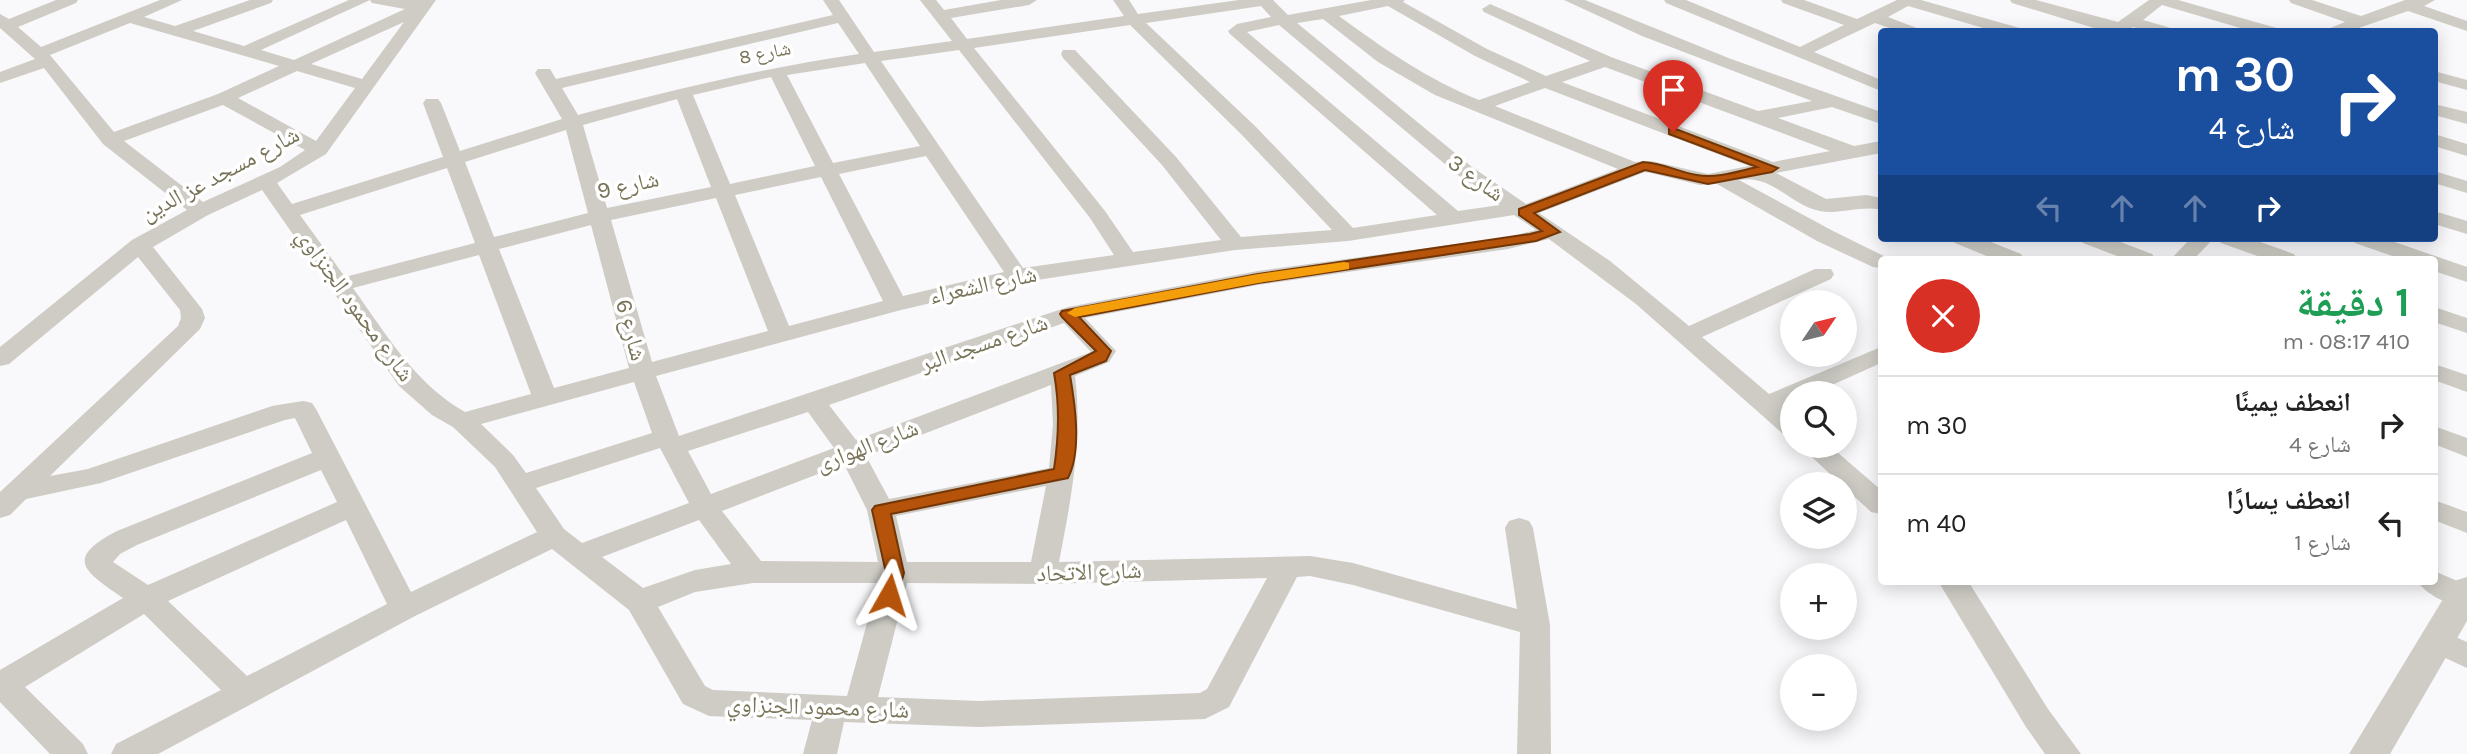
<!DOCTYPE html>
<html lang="ar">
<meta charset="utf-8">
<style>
:root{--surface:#fff;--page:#f2f2f2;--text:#222;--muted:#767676;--line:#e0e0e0}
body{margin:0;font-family:Karla,"Noto Naskh Arabic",sans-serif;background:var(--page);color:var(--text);direction:rtl;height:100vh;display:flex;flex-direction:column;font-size:26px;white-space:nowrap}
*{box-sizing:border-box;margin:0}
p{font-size:23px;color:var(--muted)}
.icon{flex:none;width:38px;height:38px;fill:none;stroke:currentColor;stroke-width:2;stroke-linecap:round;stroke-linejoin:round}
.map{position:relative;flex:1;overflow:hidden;direction:ltr}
.sheet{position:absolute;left:1878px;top:256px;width:560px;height:329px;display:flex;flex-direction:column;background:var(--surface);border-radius:7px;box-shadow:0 4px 18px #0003;direction:rtl}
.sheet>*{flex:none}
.top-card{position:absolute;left:1878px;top:28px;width:560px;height:214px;border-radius:7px;box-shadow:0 4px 18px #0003;direction:rtl;background:#1a4fa0;color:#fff;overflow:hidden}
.needle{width:46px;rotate:55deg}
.controls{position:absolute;left:1780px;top:290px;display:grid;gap:14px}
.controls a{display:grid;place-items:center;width:77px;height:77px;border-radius:50%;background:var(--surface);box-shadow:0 4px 18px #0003;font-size:35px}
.pin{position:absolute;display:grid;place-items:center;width:60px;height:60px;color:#fff;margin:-72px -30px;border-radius:50% 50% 50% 0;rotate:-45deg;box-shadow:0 0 7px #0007}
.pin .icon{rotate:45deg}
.me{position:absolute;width:77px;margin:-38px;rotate:6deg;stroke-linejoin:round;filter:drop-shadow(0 0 5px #0008)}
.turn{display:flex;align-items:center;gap:24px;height:147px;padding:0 28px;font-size:32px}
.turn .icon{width:91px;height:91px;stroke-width:2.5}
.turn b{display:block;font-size:49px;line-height:60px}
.lanes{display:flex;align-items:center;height:66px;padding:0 28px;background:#0003;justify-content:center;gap:35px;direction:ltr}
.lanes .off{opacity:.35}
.round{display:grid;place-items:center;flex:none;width:74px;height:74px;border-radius:37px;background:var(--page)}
.headline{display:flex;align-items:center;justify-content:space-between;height:119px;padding:0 28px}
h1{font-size:42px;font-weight:700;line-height:52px;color:#1e9e55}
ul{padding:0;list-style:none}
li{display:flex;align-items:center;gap:21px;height:98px;padding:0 28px;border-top:2px solid var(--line)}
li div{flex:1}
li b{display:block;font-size:26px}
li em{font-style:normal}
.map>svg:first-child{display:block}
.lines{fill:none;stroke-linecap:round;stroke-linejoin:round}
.minor{fill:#ceccc5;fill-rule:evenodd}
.tertiary{fill:#ceccc5;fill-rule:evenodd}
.route{fill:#b45309;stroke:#753606;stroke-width:2}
.slow{fill:#f59e0b}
.labels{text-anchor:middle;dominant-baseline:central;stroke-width:7;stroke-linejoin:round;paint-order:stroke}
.far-street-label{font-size:19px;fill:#797459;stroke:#fff}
.street-label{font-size:23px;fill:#797459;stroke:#fff}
</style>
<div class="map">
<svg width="2467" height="754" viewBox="0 0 2467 754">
<rect width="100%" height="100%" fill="#f9f8fa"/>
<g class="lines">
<!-- minor -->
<g class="minor">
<path d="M56,0h22l-2,3 -58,24 23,20 119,-47h22l-38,17 31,9 75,-26h23l-2,3 -78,28 51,15 105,-46h21l-109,50 33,10 111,-51 -33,-6 -2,-3h66l-110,154 -49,29 15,21 151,-47 -20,-54 3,-4h12l3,4 19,48 102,-32 -27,-46 3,-4h12l6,10 277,-64 -10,-15h16l35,52 78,-11 -32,-41h16l8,10 57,-10h36l-8,5 -78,13 16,21 157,-23 -11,-16h16l9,14 101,-14h34l15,15 83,-15h34l-2,2 84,47 59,27 44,-15 -106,-49 -2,-3 8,-5 121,53 147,54 54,-10 -170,-65 -78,-36h21l146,59 150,53v12l-49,-17 -54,11 76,28 27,-5v12l-105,20 50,26 40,-4 15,3v12c-21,-5 -40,5 -61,1 -30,-6 -48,-37 -81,-31l94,51 57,28h-9v9l-8,-1 -56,-26 -100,-57 -17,1 -49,-12 -6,-1 -106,41 71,48 79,65 126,-57h16l3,5 -3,5 -129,58 67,57 112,-47v16l-69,31h-20v9l-9,4 9,7v22l-9,-2 -147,-130 -87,-65 -41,10 -250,36 -173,33 31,33 -7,11 -34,14c8,64 -4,123 -16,186l251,-6 43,7 164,46 -12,-81 4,-7 10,-3 10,3 4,7 17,97 1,129h-34l3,-122 -167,-47 -43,-9 -13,1 -68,130 -24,12 -226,8 -135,-5 -7,32h-34l9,-34 -103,-4 -26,-12 -54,-94 -77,-61 -137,67 -257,138h-47l5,-10 105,-54 -77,-76 -119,73 58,57 5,10h-38l-50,-52v-32l123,-72c-38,-26 -60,-39 -6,-67l195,-78 -17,-35 -10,2 -184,63 -75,16 -16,16 -10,3v-26l178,-166 3,-8 -1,-8 -42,-53 -129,107 -9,2v-19l132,-107 55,-30 -84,-66 -59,-76 -44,15v-11l35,-13 -35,-31v-14l9,5zM1261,6l10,11 -34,7 -9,7 2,3 207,181 -84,13 -97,-101 -110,-104zM1388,6l87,50 55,26 -51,18c-52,-21 -95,-51 -140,-84zM1323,19l55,43 57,33 183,74 -92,35 -54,-37 -175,-144zM404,22l-42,57 -51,-15zM130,23l149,43 -61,28 -104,38 -64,-77zM838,23l21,31c-96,14 -188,36 -281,61l-16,-27zM1130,25l112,110 90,95 -91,7 -65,-80 -101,-107h-12l-2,4 2,4 99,107 59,75 -88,12 -28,-41 -131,-163zM1279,25l179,150 42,30 -42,6 -211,-179zM959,50l131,168 24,37 -91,13 -142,-207zM865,63l55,83 -87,17 -46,-88zM1605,67l225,84 -57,11 -211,-80zM297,71l58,17 -39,53 -78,-43zM771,77l44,89 -85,18 -37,-89zM1545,88l204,78 -41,8 -57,-13 -16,1 -140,-56zM677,99l34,88 -104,21 -24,-83zM223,105l82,45 -25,17 -77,35 -79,-61zM566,130l22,83 -94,24 -29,-75zM926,156l78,116 -101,24 -64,-122zM447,168l28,75 -130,34 -45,-62zM821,177l62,124 -94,25 -54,-131zM262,190l137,196 33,29 21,12 42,40 42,65 -126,60 -95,-183 -4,-6 -9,-2 -31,5 -184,63 -38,7 150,-147 5,-11 -3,-9 -49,-62 55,-32zM716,198l52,133 -116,31 -41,-142zM1514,215l22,15 -28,7 -250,34 -190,36 -389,129 -23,-60 245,-66 116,-27 218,-33 113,-9zM591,225l38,143 -75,20 -55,-139zM479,255l52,139 -66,18c-50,-28 -79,-78 -112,-124zM1064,323l27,29 -235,88 -27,-35zM634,382l18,51 -126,40 -13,-18 -32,-31zM1051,385l2,39 -4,44 -160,31 -23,-43zM808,412l26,36 -123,46 -23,-43zM660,448l29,55 -107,40 -18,-14 -28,-41zM844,464l23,46 11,52 -117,-1 -39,-50zM321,470l16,32 -189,83 -35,-23 7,-8 17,-9zM1046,486l-15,76h-124l-11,-46zM346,520l41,84 -140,72 -79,-75zM699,520l32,44 -36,6 -52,18 -41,-31zM1267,578l-60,111 -7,4 -221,8 -101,-4 29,-114 136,1zM753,583h125l-31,113 -134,-6 -8,-4 -47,-79 37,-15z"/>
<path d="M1664,0h22l114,47 44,-22 -61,-22 -2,-3h23l53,19 40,-19h24l102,29 2,3h-28l-89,-26 -20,11 39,15h-26l-26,-9 -61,29 67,28v11l-215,-88z"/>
<path d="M2010,0h26l82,22 31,-22h29l102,29 2,3h-28l-92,-27 -19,15 31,9 2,3h-28l-15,-5 -7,5h-19l-95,-29z"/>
<path d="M2289,0h23l49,16 44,-16h30l-11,6 43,15v10l-59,-20 -61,21h-26l24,-10 -54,-19z"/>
<path d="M2434,71l33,9v10l-33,-9z"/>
<path d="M2434,104l33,8v12l-33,-9z"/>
<path d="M2434,134l33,10v12l-33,-10z"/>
<path d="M2434,171l33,10v12l-33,-10z"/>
<path d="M2434,211l33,10v13l-33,-10z"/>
<path d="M1952,238h29l40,16 3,5h-30l-39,-16z"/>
<path d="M2080,238h30l42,16 3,5h-30l-42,-16z"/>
<path d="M2191,238h23l-20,21h-23z"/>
<path d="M2218,238h31l45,16 3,5h-31l-45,-16z"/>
<path d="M2352,238h31l84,29v15l-33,-11v-12h-33l-46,-16z"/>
<path d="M2434,307l33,11v15l-33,-11z"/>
<path d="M2434,364l33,11v17l-33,-12z"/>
<path d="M2434,426l33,12v19l-33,-13z"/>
<path d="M1800,446h30l51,44v24l-10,-2z"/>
<path d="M2434,500l33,12v21l-33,-13z"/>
<path d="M2434,571l33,14v21c-15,2 -42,-12 -50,-25h17z"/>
<path d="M1938,581h30l80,128 33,45h-36l-19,-27z"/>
<path d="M2437,629l30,13v26l-41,-19 -4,-8 4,-8z"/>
</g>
<!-- tertiary -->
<path class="tertiary" d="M2467,577v44l-77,133h-41l105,-173z"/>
</g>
<!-- route -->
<path class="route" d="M1673,128l105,40 -6,4 -64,12 -63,-14 -111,43 26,19 -24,9 -278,42 -179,34 32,34 -5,10 -36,14c5,29 12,76 -2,103l-177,36 13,59 -8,27h-14l-3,-5 7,-22 -14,-63 3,-4 179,-37c5,-33 6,-63 0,-96l42,-22 -34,-34 -2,-3 2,-3 196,-37 272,-40 12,-3 -23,-16v-6l124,-47c20,1 35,10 54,13 19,4 42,-4 60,-8l-88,-33v-5z"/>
<!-- slow -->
<path class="slow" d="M1344,262l5,1v6l-91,14 -183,34 -8,-4 8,-5 183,-34z"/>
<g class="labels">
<!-- far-street labels -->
<g class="far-street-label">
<text transform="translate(765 53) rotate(-11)">شارع 8</text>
</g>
<!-- street labels -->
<g class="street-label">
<text transform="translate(220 174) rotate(-28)">شارع مسجد عز الدين</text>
<text transform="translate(1476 178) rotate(36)">شارع 3</text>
<text transform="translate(628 185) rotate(-12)">شارع 9</text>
<text transform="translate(983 285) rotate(-12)">شارع الشعراء</text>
<text transform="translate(355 305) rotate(54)">شارع محمود الجنزاوي</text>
<text transform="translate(631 330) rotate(75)">شارع 6</text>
<text transform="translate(984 343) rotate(-19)">شارع مسجد البر</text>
<text transform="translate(867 446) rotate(-21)">شارع الهوارى</text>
<text transform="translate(1089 572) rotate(-2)">شارع الاتحاد</text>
<text transform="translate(818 707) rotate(2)">شارع محمود الجنزاوي</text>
</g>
</g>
</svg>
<div class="controls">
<a><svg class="needle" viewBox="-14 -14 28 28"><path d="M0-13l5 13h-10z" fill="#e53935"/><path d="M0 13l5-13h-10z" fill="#767676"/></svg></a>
<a><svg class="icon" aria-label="search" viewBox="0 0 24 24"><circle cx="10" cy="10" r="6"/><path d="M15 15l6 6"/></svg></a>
<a><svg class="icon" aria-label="layers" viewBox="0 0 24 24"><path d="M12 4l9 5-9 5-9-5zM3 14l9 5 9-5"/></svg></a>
<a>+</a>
<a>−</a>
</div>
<div class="pin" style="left:1673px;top:132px;background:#d93025"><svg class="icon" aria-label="arrive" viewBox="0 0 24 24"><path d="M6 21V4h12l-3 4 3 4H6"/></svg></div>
<svg class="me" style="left:889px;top:595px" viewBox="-20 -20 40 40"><path d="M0-17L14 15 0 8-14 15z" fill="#b45309" stroke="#fff" stroke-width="4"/></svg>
<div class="top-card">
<div class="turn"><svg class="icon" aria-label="right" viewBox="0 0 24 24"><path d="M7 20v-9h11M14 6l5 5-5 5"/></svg><div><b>30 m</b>شارع 4</div></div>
<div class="lanes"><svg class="icon off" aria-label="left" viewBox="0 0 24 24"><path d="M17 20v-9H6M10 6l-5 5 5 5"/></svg><svg class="icon off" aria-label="ahead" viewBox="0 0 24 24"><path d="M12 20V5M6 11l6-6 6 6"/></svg><svg class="icon off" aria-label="ahead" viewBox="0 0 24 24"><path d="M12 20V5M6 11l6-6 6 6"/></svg><svg class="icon" aria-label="right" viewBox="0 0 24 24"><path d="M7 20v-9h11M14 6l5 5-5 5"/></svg></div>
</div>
<section class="sheet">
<div class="headline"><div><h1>1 دقيقة</h1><p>410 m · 08:17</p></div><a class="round" style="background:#d93025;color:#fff"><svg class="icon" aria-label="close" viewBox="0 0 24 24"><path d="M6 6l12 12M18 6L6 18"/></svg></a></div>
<ul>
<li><svg class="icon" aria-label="right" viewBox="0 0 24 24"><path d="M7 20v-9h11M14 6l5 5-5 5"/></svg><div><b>انعطف يمينًا</b><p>شارع 4</p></div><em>30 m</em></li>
<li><svg class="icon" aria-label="left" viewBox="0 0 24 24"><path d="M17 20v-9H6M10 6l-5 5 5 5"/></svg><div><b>انعطف يسارًا</b><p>شارع 1</p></div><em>40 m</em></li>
</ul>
</section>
</div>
